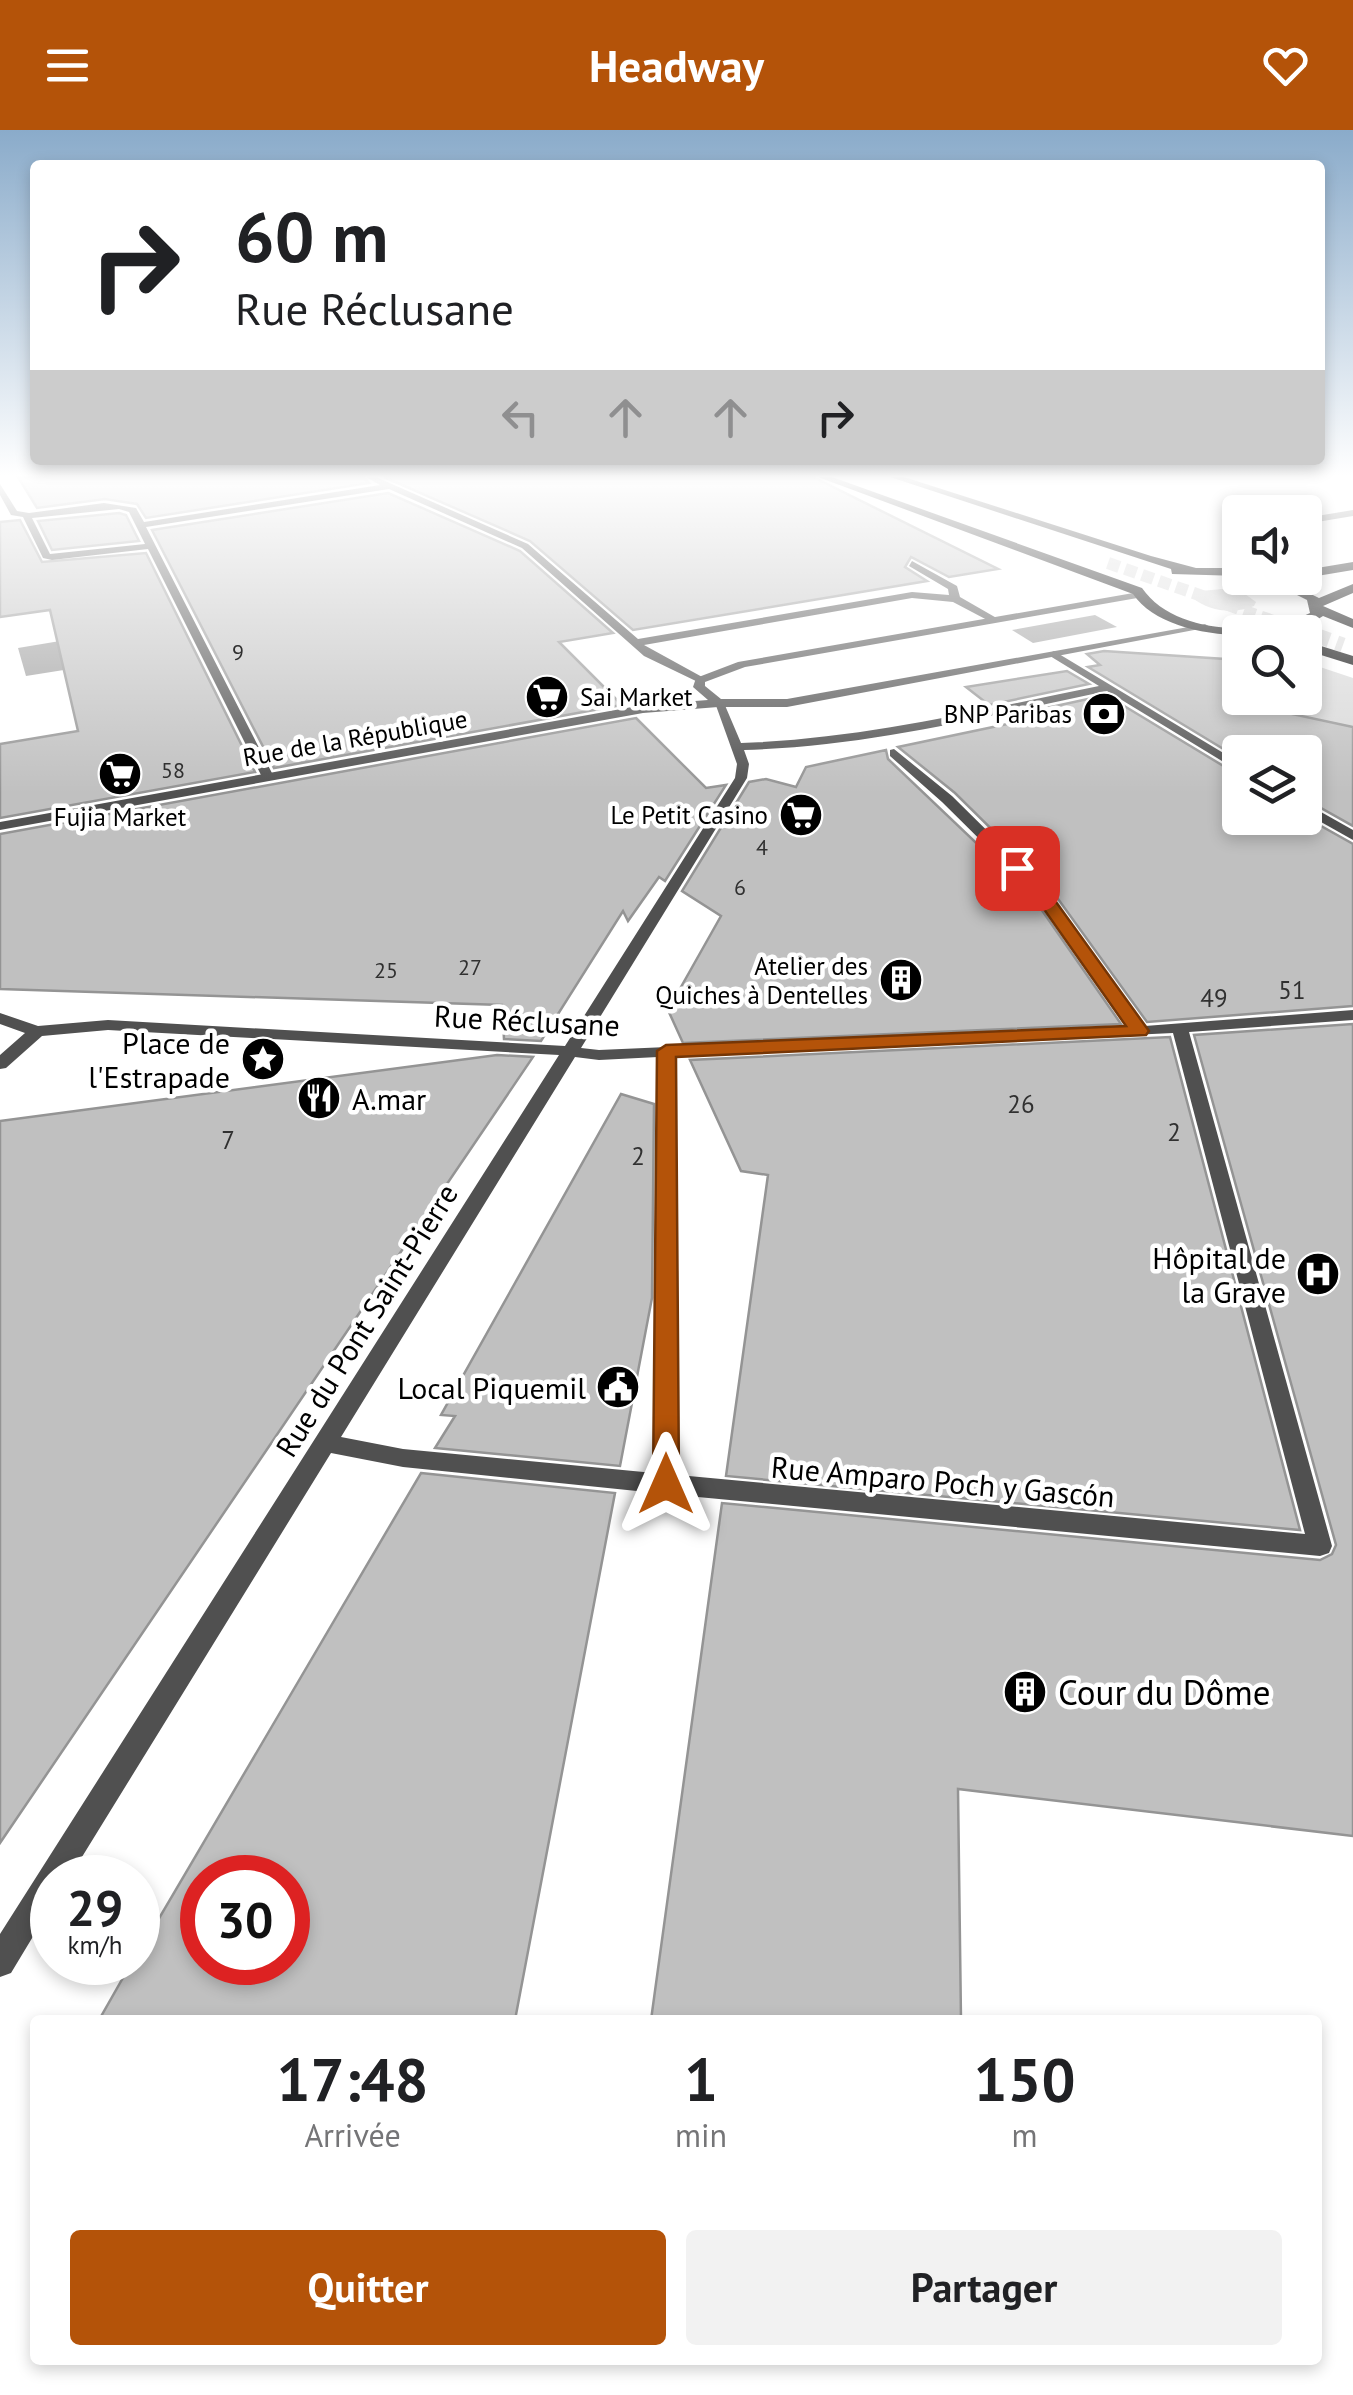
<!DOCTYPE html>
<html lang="fr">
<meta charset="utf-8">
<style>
:root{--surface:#fff;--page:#f2f2f2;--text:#202124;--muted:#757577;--accent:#b45309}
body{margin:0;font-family:"PT Sans",sans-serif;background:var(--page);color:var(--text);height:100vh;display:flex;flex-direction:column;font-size:38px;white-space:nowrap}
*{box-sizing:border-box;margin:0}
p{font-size:32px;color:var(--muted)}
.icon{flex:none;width:55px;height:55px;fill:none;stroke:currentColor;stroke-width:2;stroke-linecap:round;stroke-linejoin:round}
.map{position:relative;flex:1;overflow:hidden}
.sheet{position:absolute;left:30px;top:1885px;width:1292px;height:350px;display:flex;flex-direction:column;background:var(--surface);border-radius:10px;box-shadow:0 5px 15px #0003}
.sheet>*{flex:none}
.top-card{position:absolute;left:30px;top:30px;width:1295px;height:305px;border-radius:10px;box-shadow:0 5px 15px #0003;background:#fff;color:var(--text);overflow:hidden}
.controls{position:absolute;left:1222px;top:365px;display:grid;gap:20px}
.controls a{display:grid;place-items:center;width:100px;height:100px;border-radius:10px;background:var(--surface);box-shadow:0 5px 15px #0003;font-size:50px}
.speed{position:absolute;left:30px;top:1725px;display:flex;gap:20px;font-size:50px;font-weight:700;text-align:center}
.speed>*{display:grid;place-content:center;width:130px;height:130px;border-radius:50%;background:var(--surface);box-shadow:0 5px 15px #0003;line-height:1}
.speed small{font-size:25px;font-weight:400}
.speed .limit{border:15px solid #d22;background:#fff;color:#111}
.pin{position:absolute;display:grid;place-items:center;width:85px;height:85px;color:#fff;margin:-42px;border-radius:20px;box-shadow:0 5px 15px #0006}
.me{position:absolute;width:110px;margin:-55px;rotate:0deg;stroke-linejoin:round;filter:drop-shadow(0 0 8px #0008)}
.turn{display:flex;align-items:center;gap:35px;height:210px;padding:0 40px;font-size:45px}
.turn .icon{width:130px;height:130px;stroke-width:2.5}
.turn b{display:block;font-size:70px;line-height:85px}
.lanes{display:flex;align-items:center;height:95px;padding:0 40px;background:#0003;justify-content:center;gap:50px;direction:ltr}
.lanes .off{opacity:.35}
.eta{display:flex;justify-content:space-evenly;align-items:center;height:170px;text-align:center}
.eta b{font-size:60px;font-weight:700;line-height:70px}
.button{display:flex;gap:20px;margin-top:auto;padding:20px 40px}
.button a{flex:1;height:115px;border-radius:10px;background:var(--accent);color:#fff;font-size:40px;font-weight:700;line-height:115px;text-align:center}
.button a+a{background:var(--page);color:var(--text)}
header{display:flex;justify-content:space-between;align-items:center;height:130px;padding:0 40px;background:var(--accent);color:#fff;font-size:45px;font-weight:700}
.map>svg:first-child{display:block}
.green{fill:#d7d7d7}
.water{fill:#9e9e9e}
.building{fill:#c0c0c0;stroke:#949494;stroke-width:2.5;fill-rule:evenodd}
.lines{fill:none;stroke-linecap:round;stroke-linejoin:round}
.primary-tunnel-far1{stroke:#d9d9d9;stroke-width:12;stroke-dasharray:12 6;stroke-linecap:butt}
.primary-tunnel{stroke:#d9d9d9;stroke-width:15;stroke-dasharray:15 8;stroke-linecap:butt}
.minor{fill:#505050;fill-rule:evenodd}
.tertiary{fill:#505050;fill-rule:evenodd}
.primary{fill:#000;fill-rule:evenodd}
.route{fill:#b45309;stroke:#753606;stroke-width:2.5}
.labels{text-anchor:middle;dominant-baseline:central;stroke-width:9;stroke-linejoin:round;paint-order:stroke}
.far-number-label{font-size:22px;fill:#303030}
.far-poi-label{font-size:25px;fill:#000;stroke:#fff;text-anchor:end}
.far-street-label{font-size:25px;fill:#000;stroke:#fff}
.number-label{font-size:25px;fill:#303030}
.street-label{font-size:30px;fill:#000;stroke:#fff}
.poi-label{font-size:30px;fill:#000;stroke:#fff;text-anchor:end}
.near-poi-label{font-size:35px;fill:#000;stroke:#fff;text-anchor:start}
</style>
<header><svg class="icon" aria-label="menu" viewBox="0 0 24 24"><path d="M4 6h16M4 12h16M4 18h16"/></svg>Headway<svg class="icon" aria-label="heart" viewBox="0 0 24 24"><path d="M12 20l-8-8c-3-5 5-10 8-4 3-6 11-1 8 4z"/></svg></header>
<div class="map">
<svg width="1353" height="2265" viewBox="0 0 1353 2265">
<rect width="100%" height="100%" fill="#fff"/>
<!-- green -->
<g class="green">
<path d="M1222,459l23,5 11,8 -2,4c-19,8 -45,6 -61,-8l8,-7z"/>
<path d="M1305,532l48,16v49l-83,-18 3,-5 -29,-6h61z"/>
</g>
<!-- water -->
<g class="water">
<path d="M1095,485l22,12 -84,16 -21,-13z"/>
<path d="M60,511l10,28 -44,7 -8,-28z"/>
</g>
<!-- building -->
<g class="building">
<path d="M18,347h345l6,6 -223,35 -9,-14 -32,-5 -68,9z"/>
<path d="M384,347h429l185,92 -49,8 -38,-20 -6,10 22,14 -294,49 -103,-89z"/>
<path d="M388,363l132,58 93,82 -54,9 63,63 -348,63 -122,-238z"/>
<path d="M119,383l7,2 13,26 -87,9 -14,-29z"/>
<path d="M20,390l22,42 104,-9 109,219 -255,46v-74l78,-13 -28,-121 -50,7v-95z"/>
<path d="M1104,521l136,9v38l34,6 -5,5 84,18v99l-48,-27v-47h-65v7l-152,-92 12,-2 -13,-11z"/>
<path d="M1067,541l22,13 -100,21 -23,-18z"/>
<path d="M1106,565l134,81v42l65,-1 48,27v162l-206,16 -99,-137 -93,-92 -57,-46 114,-24 -7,-6z"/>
<path d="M636,588l70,70 20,-3 -61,96 -6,-4 -31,44 -5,-10 -82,130 -37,-2 -2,-34 -502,-16v-155z"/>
<path d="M886,620l2,9 144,137 89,128 -438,19 -15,-33 53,-94 -39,-25 67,-109 17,-3 30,8 10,-20z"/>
<path d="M1353,894v812l-395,-47 3,231h-310l71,-517 598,57 12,-6 4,-9 -142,-510z"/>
<path d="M1170,907l130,493 -574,-54 42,-301 -27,-4 -51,-111z"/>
<path d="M497,925l36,2 -533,786v-722z"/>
<path d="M621,964l33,10 -2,194 -32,168 -185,-18 20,-32 -14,-1z"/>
<path d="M421,1343l194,20 -100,527h-416l33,-58h6v-8zM202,1748h86v84h-86z"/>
</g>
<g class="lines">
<!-- primary-tunnel-far1 -->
<path class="primary-tunnel-far1" d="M1108,433l214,75"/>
<!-- primary-tunnel -->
<path class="primary-tunnel" d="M1315,505l28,10"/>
<!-- minor -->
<g class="minor">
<path d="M366,347h10l152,67 110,95 274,-47 37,3 -1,-6 -39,-23 3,-5 45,25 3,11 40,23 -9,2 -38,-20 -41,-4 -268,47 60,33 2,2 -6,3 -56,-27 -122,-108 -133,-59 -243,38 128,250 -6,4 -6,-4 -114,-228 -96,11 -9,-2 -20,-41 -12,-2 -11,-20v-11l17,27 12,2 75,-10 32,5 8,14 236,-37zM119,379l10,3 16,32 -95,10 -18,-36z"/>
<path d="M1353,380v6l-48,8v-6z"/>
<path d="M1240,400v11l-5,-3v-5z"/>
<path d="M1305,438l11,6 -6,18 -5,3 -5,-3z"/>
<path d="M1054,521l186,112v9l-133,-81c-120,25 -240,56 -363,59l5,14 -2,14 -166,270 18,2 529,-23 -93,-133 -93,-92 -52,-46v-6l4,-1 58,47 93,92 100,138 208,-16v10l-164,12 143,514 -3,7 -9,3 -654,-62 -263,-27 -72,-14 -262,425h-17v27l-41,68 -11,4v-43l559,-879 -451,-25 -66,6 -36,32 -6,1v-14l25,-22 -25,-9v-11l38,13 70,-6 457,26 170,-268 2,-14 -23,-64 10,3 17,40c121,-4 239,-33 358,-57l-49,-30 -2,-2zM1173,903l132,501 -627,-59 -4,-418zM575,927l24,3 59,-3 -4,416 -251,-24 -62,-12z"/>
<path d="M1305,673l48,27v10l-48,-27z"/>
</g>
<!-- tertiary -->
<path class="tertiary" d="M1139,462l4,5 -398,70 -40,15v4l16,13h66l418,-75 5,3 -423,80h-69l-75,6 -643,117v-8l643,-117 65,-5 -15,-13 3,-9 42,-16z"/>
<!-- primary -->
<g class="primary">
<path d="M818,347h14l310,111c33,48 120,48 168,25l-3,-13 -44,-22h15l41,20 34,-14v9l-30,13 30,13v9l-30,-12c-44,30 -158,26 -190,-22z"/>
<path d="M890,347h14l247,79 45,12h44v8l-68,-2 -1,-5z"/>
<path d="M1353,432v8l-48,8h-1l1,-8z"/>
<path d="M1305,511l48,15v9l-48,-15z"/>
</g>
</g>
<!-- sky -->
<linearGradient id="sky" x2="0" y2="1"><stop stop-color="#8aabca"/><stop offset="0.52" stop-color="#fff"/><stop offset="1" stop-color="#fff" stop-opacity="0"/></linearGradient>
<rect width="1353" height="664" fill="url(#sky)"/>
<!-- route -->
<path class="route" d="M1017,733l29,25 103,143 -3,4 -470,22 3,427 -4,8 -9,3 -10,-3 -3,-8 4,-433 9,-6 460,-19 -92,-131 -25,-27z"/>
<!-- icons -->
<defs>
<g id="supermarket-disc" transform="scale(2.25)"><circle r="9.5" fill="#000" stroke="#fff"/><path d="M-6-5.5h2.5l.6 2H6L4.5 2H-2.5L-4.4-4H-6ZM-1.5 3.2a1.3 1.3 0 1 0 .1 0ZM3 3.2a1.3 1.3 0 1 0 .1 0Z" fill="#fff"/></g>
<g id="bank-disc" transform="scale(2.25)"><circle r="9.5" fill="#000" stroke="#fff"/><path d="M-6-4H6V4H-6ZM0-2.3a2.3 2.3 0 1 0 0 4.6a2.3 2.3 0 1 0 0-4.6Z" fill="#fff"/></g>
<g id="building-disc" transform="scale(2.25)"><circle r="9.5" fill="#000" stroke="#fff"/><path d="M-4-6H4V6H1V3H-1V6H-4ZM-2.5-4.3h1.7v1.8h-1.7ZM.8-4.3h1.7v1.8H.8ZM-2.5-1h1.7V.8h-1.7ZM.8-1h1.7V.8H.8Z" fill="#fff"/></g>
<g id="sight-disc" transform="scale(2.25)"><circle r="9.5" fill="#000" stroke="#fff"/><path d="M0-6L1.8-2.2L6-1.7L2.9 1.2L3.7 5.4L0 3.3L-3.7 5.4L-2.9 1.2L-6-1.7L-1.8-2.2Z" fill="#fff"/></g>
<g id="restaurant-disc" transform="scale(2.25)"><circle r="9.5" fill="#000" stroke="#fff"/><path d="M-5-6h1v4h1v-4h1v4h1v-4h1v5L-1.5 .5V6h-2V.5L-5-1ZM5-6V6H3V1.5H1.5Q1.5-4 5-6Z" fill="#fff"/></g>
<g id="hospital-disc" transform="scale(2.25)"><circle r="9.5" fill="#000" stroke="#fff"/><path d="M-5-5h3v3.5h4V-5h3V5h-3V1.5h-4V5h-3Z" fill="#fff"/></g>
<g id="civic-disc" transform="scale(2.25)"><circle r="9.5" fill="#000" stroke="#fff"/><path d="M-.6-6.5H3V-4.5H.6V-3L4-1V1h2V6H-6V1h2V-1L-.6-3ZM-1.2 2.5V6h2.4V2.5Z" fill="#fff"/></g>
</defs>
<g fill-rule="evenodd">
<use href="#supermarket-disc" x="547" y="567"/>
<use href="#bank-disc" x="1104" y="584"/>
<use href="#supermarket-disc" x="120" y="644"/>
<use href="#supermarket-disc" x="801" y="685"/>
<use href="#building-disc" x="901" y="850"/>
<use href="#sight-disc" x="263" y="929"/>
<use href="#restaurant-disc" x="319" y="968"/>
<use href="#hospital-disc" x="1318" y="1144"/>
<use href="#civic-disc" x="618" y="1257"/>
<use href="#building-disc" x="1025" y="1562"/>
</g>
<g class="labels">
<!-- far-number labels -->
<g class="far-number-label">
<text x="238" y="522">9</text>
<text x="173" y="640">58</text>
<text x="762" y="717">4</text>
<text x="740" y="757">6</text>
<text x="470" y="837">27</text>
<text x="386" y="840">25</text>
</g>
<!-- far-poi labels -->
<g class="far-poi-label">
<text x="580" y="567" text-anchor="start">Sai Market</text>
<text x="1072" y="584">BNP Paribas</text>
<text x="768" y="685">Le Petit Casino</text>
<text x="120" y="687" text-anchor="middle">Fujia Market</text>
<text x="868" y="836">Atelier des<tspan x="868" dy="29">Quiches à Dentelles</tspan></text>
</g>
<!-- far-street labels -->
<g class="far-street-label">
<text transform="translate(355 608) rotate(-10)">Rue de la République</text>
</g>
<!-- number labels -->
<g class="number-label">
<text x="1292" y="860">51</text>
<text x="1214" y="868">49</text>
<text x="1021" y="974">26</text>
<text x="1174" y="1002">2</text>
<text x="228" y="1010">7</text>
<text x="638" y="1026">2</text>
</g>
<!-- street labels -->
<g class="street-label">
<text transform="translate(527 890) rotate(3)">Rue Réclusane</text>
<text transform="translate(366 1190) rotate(-58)">Rue du Pont Saint-Pierre</text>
<text transform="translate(943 1351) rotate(5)">Rue Amparo Poch y Gascón</text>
</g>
<!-- poi labels -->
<g class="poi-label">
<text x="230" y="912">Place de<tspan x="230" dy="34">l'Estrapade</tspan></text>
<text x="352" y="968" text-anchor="start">A.mar</text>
<text x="1286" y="1127">Hôpital de<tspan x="1286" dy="34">la Grave</tspan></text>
<text x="586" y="1257">Local Piquemil</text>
</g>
<!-- near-poi labels -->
<g class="near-poi-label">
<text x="1058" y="1562">Cour du Dôme</text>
</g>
</g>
</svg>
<div class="controls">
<a><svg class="icon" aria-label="sound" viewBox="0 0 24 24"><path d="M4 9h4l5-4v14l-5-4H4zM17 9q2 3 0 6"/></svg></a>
<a><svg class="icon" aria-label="search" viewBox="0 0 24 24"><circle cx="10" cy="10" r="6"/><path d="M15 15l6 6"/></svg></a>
<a><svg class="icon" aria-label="layers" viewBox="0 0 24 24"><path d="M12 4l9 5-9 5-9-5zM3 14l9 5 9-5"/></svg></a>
</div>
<div class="speed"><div>29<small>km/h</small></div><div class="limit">30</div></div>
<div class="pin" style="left:1017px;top:738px;background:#d93025"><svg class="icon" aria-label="arrive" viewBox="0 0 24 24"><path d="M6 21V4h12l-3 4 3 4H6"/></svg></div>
<svg class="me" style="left:666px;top:1354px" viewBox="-20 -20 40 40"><path d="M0-17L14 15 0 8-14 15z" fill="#b45309" stroke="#fff" stroke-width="4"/></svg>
<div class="top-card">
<div class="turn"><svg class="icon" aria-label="right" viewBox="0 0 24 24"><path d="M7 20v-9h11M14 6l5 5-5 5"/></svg><div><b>60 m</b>Rue Réclusane</div></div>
<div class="lanes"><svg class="icon off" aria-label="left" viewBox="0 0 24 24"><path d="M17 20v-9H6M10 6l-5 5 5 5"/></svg><svg class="icon off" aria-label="ahead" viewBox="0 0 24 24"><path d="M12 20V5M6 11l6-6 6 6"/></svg><svg class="icon off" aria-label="ahead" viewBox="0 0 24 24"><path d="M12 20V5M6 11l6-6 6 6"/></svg><svg class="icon" aria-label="right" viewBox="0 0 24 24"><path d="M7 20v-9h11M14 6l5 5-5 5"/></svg></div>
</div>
<section class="sheet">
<div class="eta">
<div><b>17:48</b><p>Arrivée</p></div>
<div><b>1</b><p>min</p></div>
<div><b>150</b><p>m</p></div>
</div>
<div class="button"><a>Quitter</a><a>Partager</a></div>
</section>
</div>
